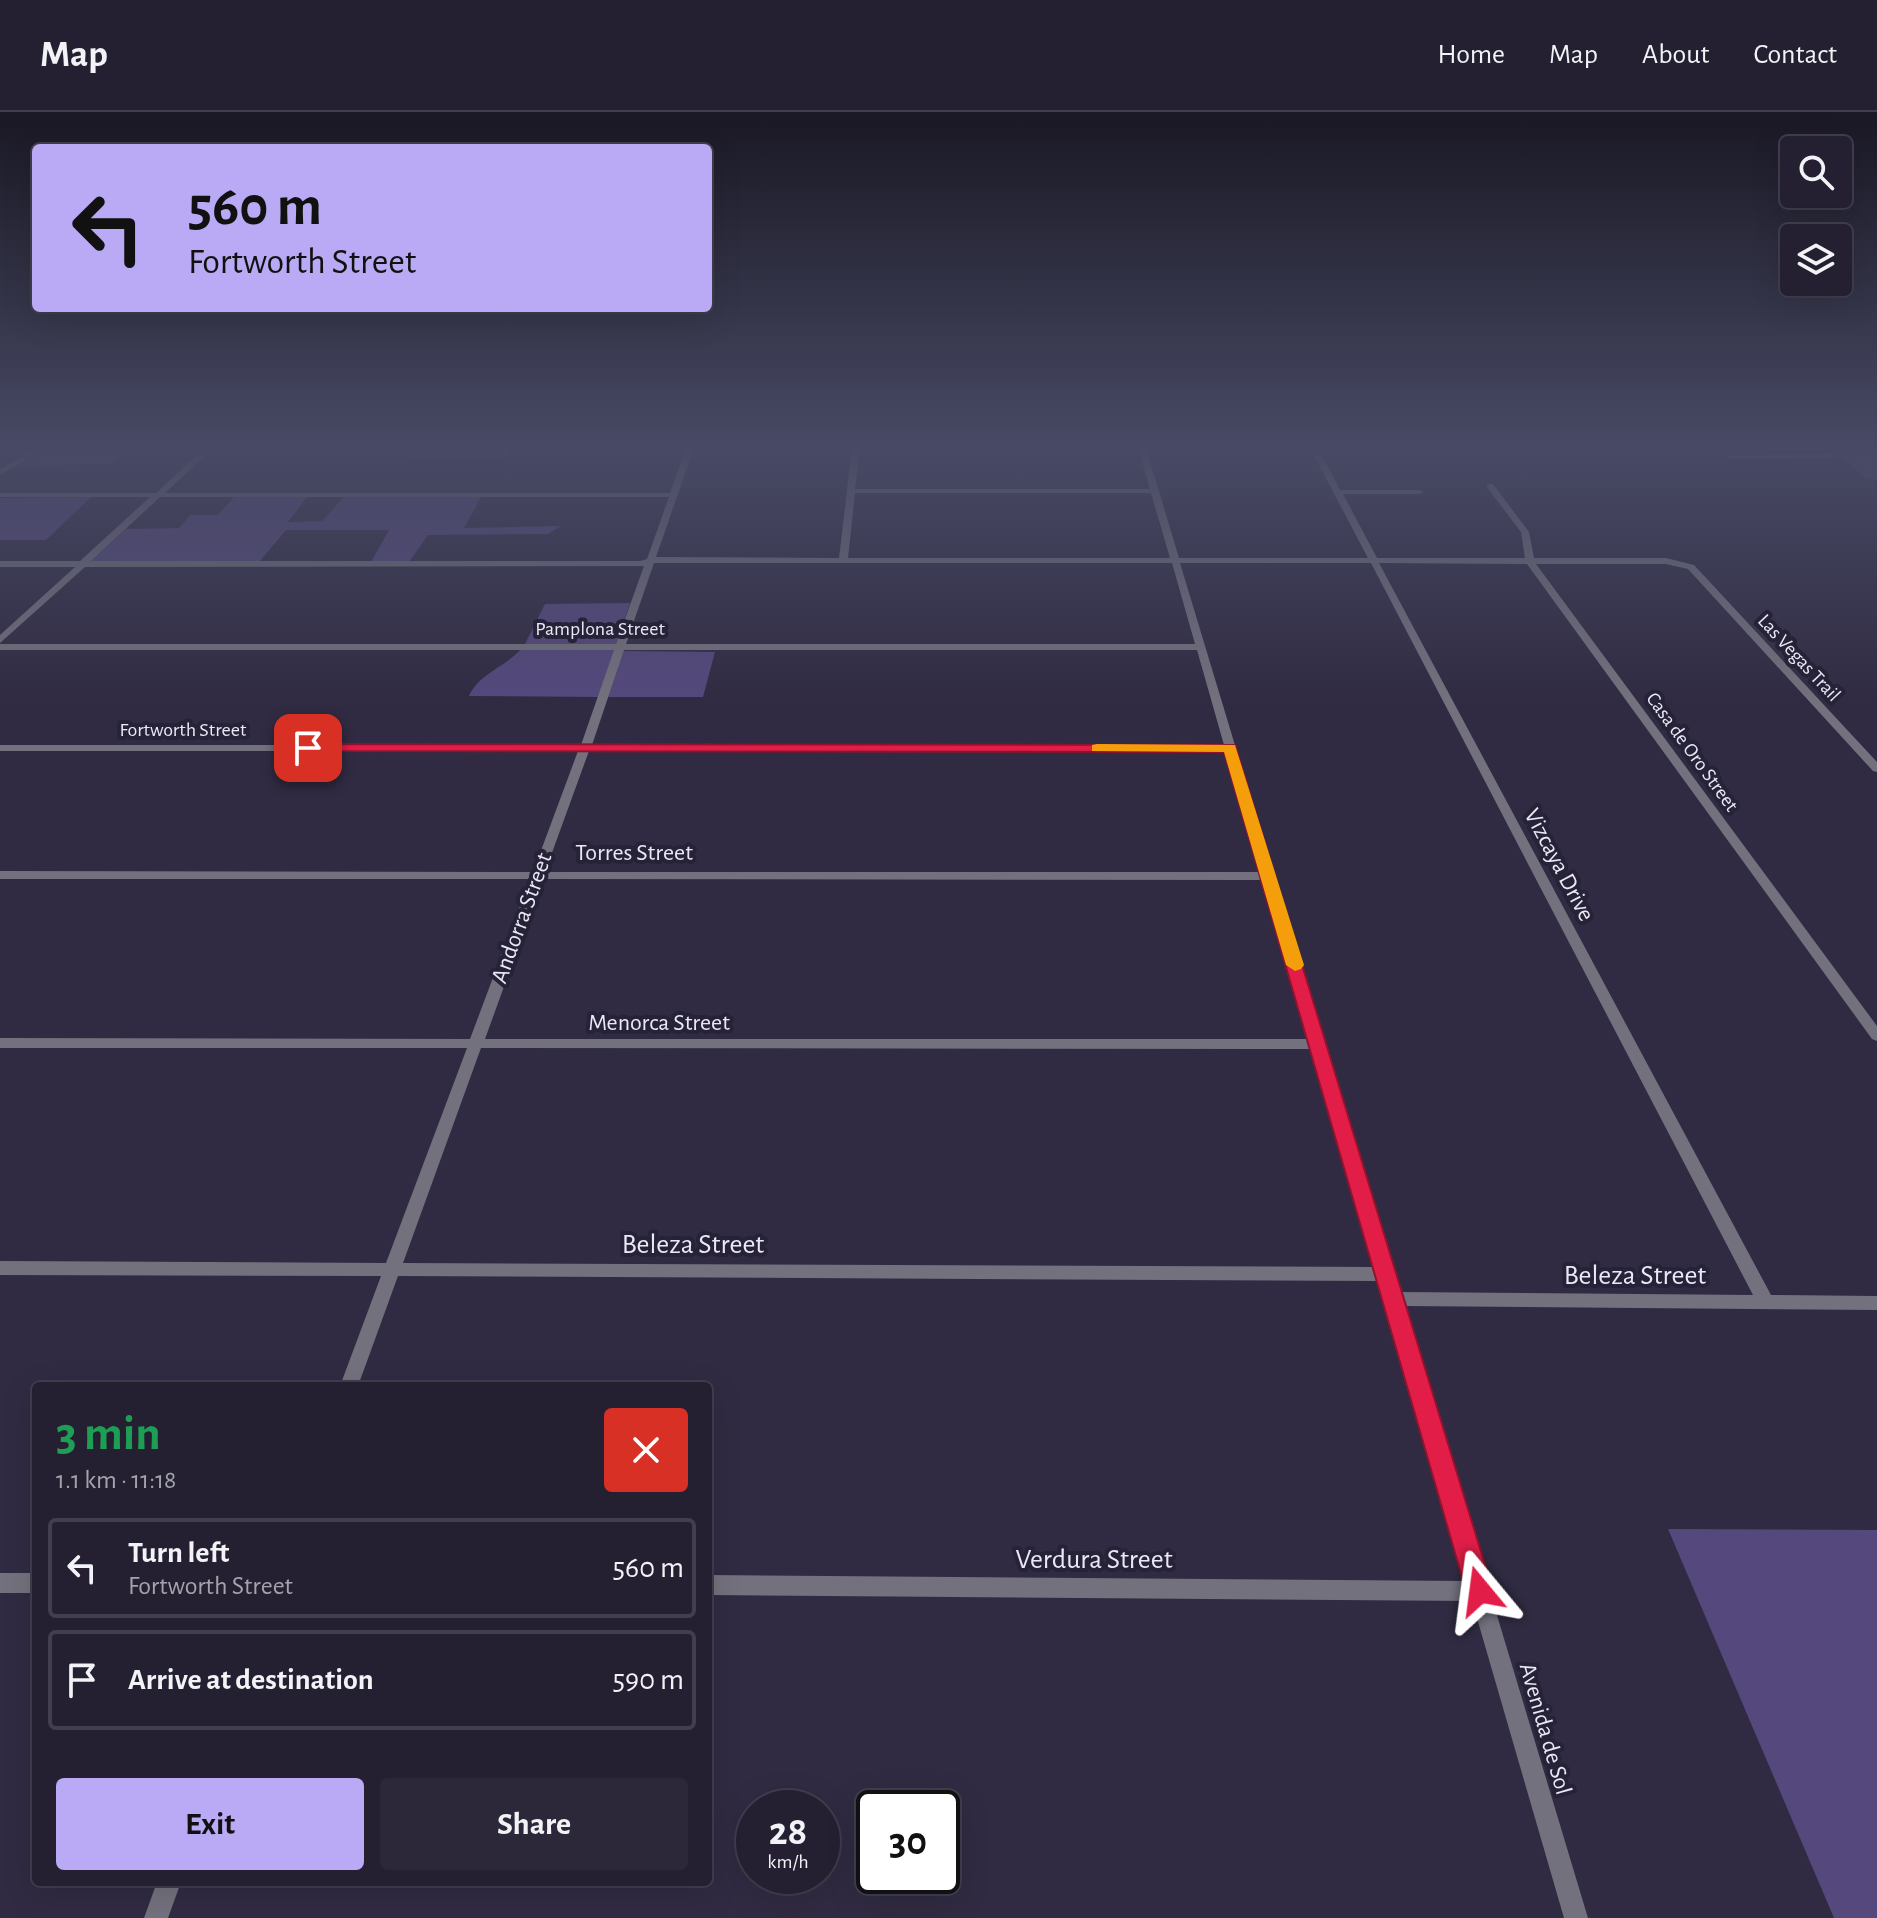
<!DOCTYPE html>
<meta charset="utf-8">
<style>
:root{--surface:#242032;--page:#2c283a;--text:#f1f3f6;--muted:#a3a3ac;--line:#413e4d;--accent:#baaaf6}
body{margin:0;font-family:"Alegreya Sans",sans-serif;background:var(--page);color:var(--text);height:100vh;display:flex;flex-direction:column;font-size:30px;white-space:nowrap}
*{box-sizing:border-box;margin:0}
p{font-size:26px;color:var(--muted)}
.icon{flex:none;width:44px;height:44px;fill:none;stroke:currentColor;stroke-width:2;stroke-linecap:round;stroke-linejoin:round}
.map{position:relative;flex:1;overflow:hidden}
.side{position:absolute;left:32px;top:1270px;width:680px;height:504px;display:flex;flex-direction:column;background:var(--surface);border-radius:8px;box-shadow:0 8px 32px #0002,0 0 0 2px var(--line)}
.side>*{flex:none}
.top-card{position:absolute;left:32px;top:32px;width:680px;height:168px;border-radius:8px;box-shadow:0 8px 32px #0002,0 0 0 2px var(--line);background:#baaaf6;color:#111;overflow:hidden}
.tools{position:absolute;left:1780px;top:24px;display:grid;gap:16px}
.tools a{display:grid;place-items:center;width:72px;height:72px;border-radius:8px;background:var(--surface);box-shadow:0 8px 32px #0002,0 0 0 2px var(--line);font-size:40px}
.speed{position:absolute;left:736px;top:1678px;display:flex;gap:16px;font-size:40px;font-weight:700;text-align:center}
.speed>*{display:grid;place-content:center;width:104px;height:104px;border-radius:50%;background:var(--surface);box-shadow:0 8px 32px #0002,0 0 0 2px var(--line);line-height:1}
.speed small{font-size:20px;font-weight:400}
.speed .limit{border:4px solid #111;border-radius:12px;background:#fff;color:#111}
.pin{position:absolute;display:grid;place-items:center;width:68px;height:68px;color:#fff;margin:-34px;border-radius:16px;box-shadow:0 4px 12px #0006}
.me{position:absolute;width:88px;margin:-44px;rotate:344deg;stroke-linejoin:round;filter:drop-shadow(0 0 6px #0008)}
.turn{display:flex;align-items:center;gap:28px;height:168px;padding:0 24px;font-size:36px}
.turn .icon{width:104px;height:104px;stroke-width:2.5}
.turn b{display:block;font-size:56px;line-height:68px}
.round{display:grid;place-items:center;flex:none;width:84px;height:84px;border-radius:8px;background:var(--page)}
.overview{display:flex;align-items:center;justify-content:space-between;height:136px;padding:0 24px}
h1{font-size:48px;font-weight:600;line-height:60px;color:#1e9e55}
.button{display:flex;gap:16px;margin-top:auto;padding:16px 24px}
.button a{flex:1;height:92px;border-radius:8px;background:var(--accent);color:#111;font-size:32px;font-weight:600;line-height:92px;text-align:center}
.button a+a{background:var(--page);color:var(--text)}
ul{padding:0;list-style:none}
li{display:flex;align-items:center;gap:24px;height:100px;margin:0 16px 12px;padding:0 8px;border:4px solid var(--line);border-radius:8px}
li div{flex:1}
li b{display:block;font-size:30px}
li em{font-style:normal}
header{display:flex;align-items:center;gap:48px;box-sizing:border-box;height:112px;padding:0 40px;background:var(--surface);border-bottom:2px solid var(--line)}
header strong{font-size:38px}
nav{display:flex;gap:44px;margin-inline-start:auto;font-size:28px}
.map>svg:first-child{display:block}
.green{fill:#54487c}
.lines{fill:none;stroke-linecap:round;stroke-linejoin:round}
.street{fill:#73717d;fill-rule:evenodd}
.wall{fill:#564386}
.building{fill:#665592;stroke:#7b6ca2;stroke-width:2}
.route{fill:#e11d48;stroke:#92132f;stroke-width:2}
.slow{fill:#f59e0b}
.labels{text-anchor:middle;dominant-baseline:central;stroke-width:8;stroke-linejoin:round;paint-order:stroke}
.far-street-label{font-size:20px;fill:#eae7f6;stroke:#262237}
.street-label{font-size:24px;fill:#eae7f6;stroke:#262237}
.near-street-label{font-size:28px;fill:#eae7f6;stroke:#262237}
</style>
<header>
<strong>Map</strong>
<nav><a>Home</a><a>Map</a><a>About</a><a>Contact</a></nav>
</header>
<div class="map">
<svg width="1877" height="1806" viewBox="0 0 1877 1806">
<rect width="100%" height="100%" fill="#302b42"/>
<!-- green -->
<g class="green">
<path d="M50,336h150l-3,3 -70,-1 -15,14 -91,1z"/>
<path d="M1833,336h44v32l-11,-1z"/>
<path d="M91,385l-45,43h-46v-42z"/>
<path d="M234,385h73l-19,25 34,-1 22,-24h137l-17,31 97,-2 -13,8 -120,1 -19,27h-38l18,-32h-103l-27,32h-169l36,-33 53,-1 11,-13h28z"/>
<path d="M630,491l-14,41h-91l20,-40z"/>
<path d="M521,537h94l-17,48 -129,-1c11,-23 35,-28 52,-47z"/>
<path d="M623,539l92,1 -12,45h-95z"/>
<path d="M1668,1417l209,1v388h-43z"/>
</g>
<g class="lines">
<!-- street -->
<g class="street">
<path d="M39,336h10l-49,26v-5z"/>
<path d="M205,336h8l-48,45h505l16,-45h8l-38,109 183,1 13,-110h8l-5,41h295l-12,-41h8l33,110h189l-58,-110h8l22,42h79l4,2 -4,2h-76l34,64h148l-4,-26 -35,-46 4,-2h3l36,48 5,26h132l28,7 183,197v10l-4,-1 -185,-202 -22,-5h-130l341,462v15l-5,-2 -345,-475 -148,-1 392,732 106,1v14l-473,-4 184,612h-24l-92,-317 -764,-6v-20l758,6 -87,-300 -981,-5 -40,110h-18l41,-110 -381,-1v-14l386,2 81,-215h-467v-10l470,1 60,-160h-530v-8l533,1 45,-121h-578v-6h581l33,-95h-614v-6h616l28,-78 -559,1 -85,76v-8l75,-68h-75v-6h80l70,-64h-150v-4h156zM855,381h296l19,65h-322zM160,385h509l-22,62 -7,2h-549zM654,451h518l23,81h-569zM1180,451h191l382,732 -353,-3zM624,538h573l27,95h-632zM589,639h637l35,121h-716zM543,767l720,1 46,159h-824zM481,936l831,1 63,218 -972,-4z"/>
<path d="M1831,342h3v4l-104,1 -4,-2 4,-2z"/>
<rect x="0" y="1461" width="36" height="20"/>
<path d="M157,1770h24l-13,36h-24z"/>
</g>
</g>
<!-- wall -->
<path class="wall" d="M411,336h98l-4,9h-95l-1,-5z"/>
<!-- building -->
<path class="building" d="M411,336h95l-2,4h-95z"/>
<!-- sky -->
<linearGradient id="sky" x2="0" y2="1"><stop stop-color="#1a1824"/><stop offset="0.57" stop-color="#484a65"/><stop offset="1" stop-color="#484a65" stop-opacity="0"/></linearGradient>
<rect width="1877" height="589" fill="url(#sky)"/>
<!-- route -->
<path class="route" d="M308,632l927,1 258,846 -4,9 -9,3 -10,-3 -4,-9 -242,-839 -921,-1v-6z"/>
<!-- slow -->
<path class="slow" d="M1097,632l138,1 69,220 -3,4 -6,2 -9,-6 -62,-213 -132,-1v-6z"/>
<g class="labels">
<!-- far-street labels -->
<g class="far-street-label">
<text x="600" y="517">Pamplona Street</text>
<text transform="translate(1799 546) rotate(47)">Las Vegas Trail</text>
<text x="183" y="618">Fortworth Street</text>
<text transform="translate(1692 640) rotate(54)">Casa de Oro Street</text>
</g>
<!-- street labels -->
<g class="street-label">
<text x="634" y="741">Torres Street</text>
<text transform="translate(1559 753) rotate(62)">Vizcaya Drive</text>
<text transform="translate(522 806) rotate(-70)">Andorra Street</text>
<text x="659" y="911">Menorca Street</text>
<text transform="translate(1545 1617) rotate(74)">Avenida de Sol</text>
</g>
<!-- near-street labels -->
<g class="near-street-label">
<text x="693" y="1133">Beleza Street</text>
<text x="1635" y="1164">Beleza Street</text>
<text x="1094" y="1448">Verdura Street</text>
</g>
</g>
</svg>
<div class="tools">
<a><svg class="icon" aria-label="search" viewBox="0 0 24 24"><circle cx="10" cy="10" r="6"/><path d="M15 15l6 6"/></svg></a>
<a><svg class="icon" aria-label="layers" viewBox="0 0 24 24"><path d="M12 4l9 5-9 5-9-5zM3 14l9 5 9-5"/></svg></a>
</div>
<div class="speed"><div>28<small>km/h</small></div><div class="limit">30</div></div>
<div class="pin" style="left:308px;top:636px;background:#d93025"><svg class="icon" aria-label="arrive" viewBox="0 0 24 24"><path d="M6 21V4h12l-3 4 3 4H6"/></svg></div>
<svg class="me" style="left:1480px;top:1479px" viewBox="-20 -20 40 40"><path d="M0-17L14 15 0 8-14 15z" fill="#e11d48" stroke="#fff" stroke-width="4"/></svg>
<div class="top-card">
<div class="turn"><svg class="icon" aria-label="left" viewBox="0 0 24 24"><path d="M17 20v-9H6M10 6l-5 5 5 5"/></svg><div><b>560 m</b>Fortworth Street</div></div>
</div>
<section class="side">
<div class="overview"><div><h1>3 min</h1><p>1.1 km · 11:18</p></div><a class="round" style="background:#d93025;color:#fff"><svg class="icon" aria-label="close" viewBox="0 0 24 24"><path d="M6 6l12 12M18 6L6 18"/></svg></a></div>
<ul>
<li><svg class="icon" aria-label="left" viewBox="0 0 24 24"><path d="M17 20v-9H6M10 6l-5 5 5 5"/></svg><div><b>Turn left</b><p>Fortworth Street</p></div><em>560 m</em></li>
<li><svg class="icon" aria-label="arrive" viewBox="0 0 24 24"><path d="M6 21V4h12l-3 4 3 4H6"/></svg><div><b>Arrive at destination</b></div><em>590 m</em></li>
</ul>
<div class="button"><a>Exit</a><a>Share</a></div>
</section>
</div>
